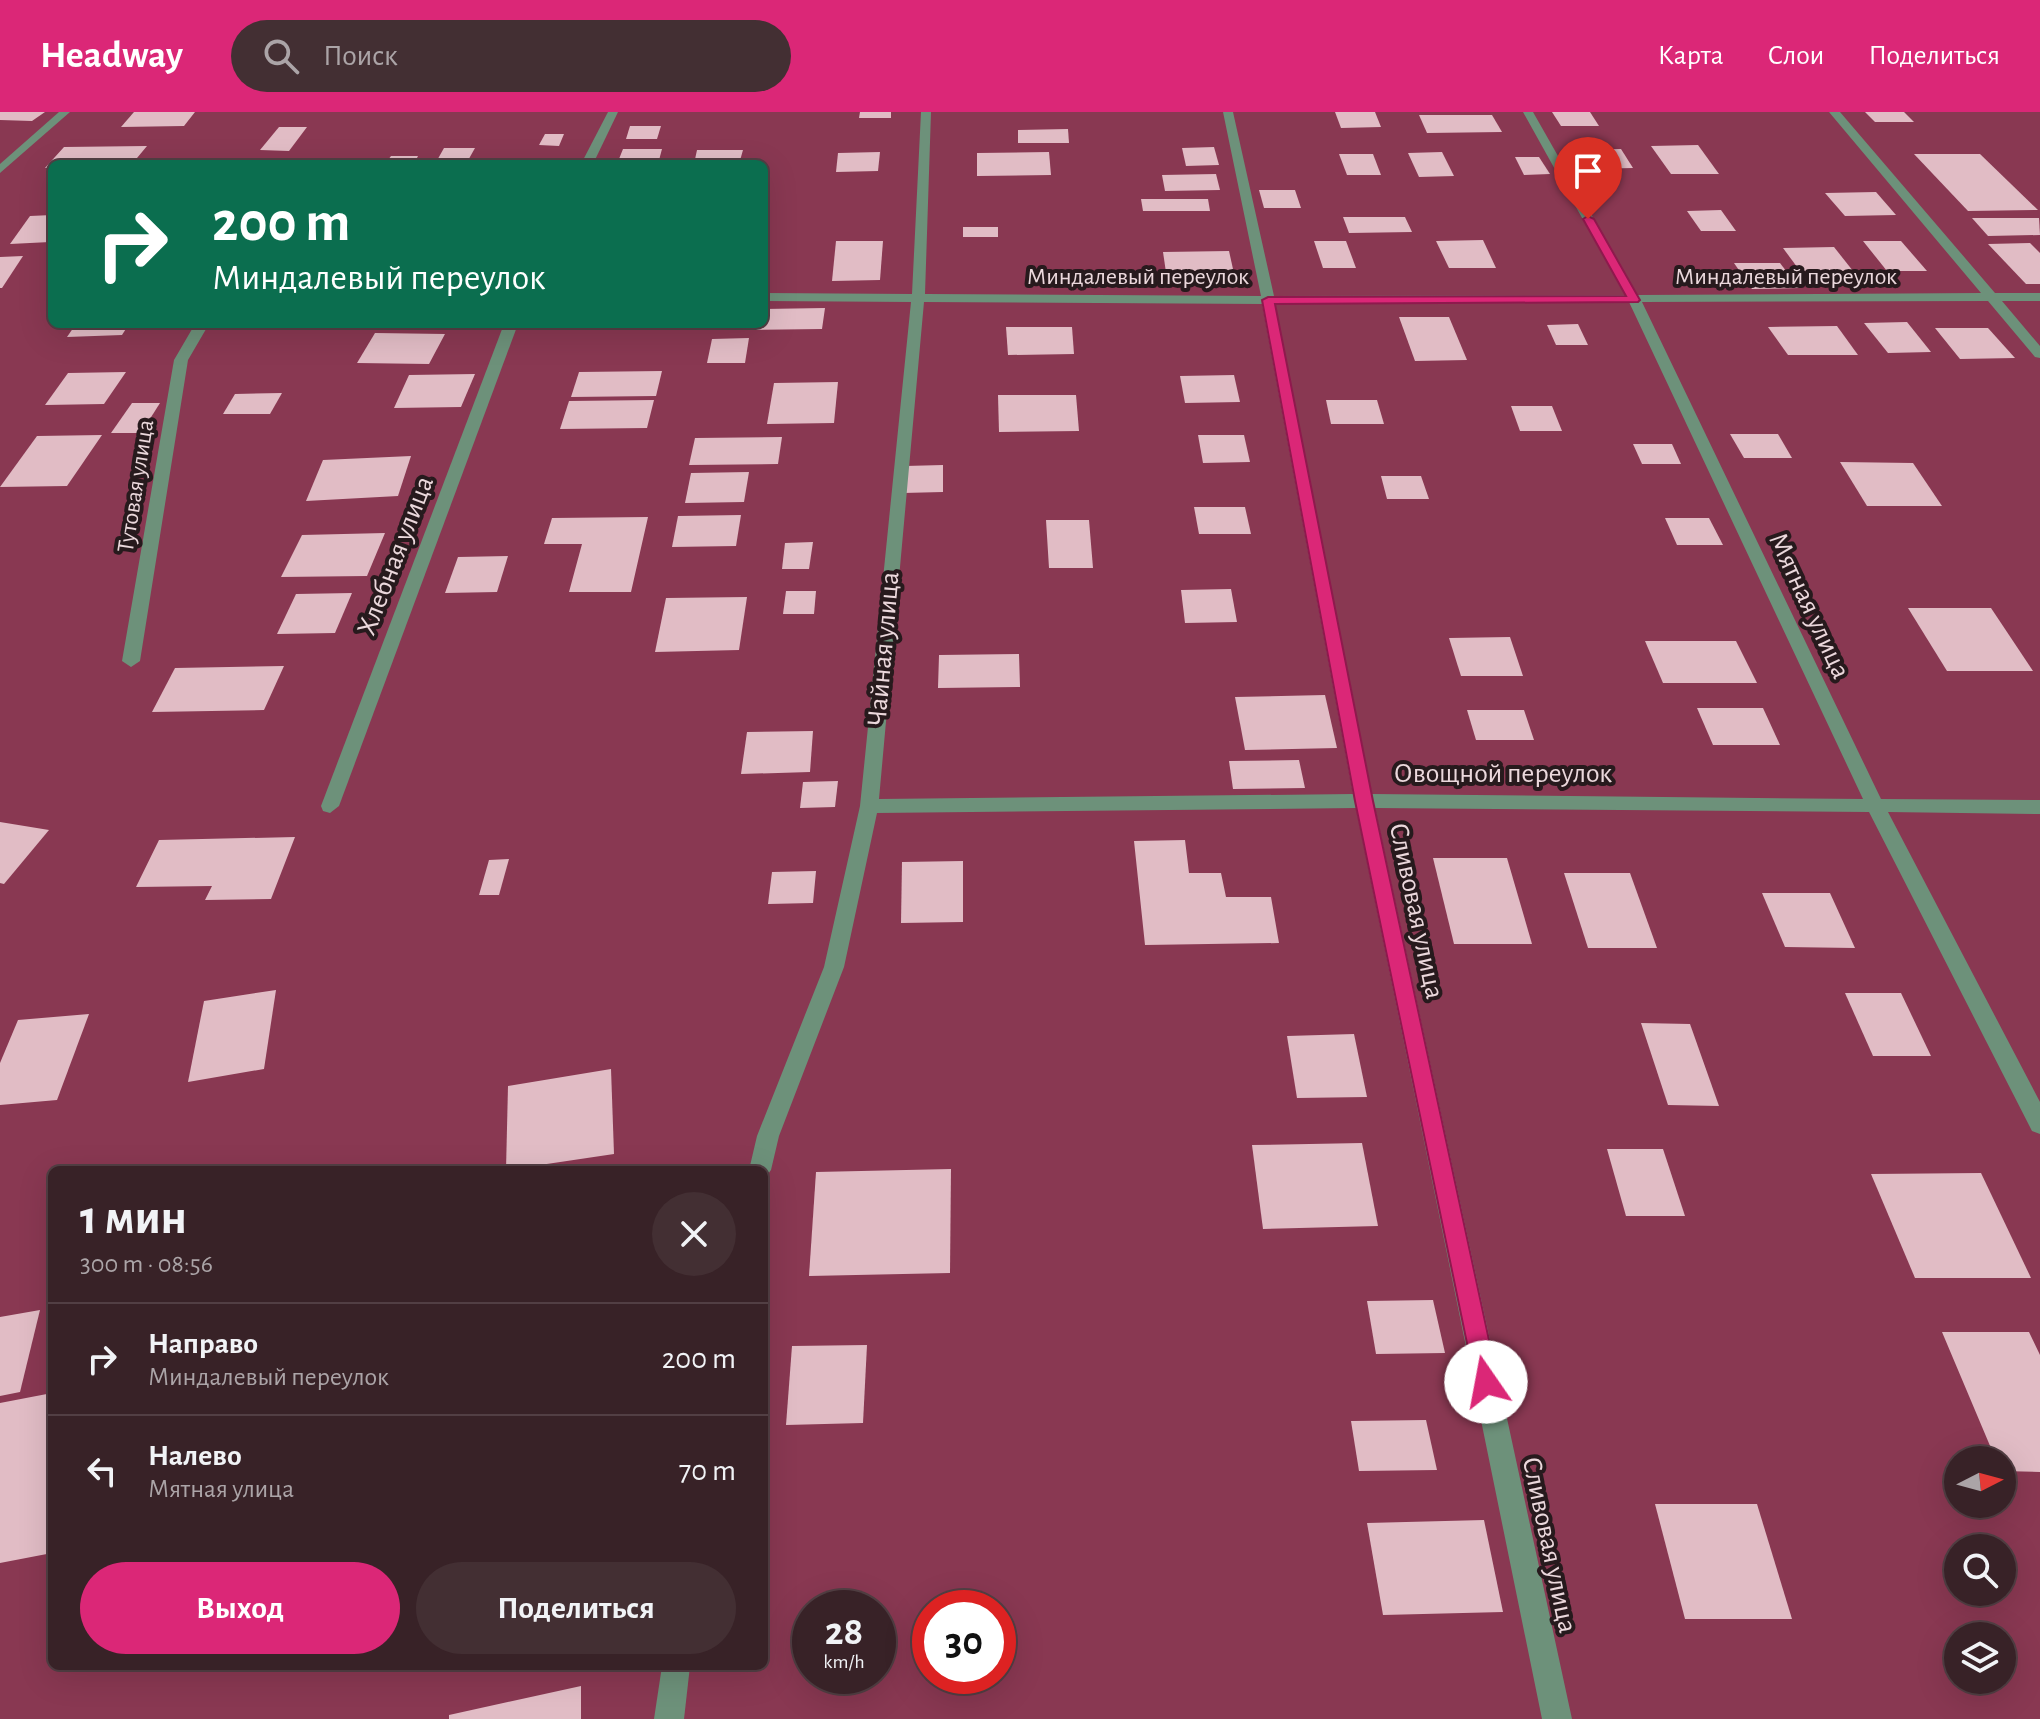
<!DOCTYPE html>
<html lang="ru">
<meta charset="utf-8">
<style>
:root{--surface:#382227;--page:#432f33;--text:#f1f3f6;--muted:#aba4a7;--line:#523f44;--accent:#db2777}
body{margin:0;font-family:"Alegreya Sans",sans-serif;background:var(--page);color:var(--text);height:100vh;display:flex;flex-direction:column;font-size:30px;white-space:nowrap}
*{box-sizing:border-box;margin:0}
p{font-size:26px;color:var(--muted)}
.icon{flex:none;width:44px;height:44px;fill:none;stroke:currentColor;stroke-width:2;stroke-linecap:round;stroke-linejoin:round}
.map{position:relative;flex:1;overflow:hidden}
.details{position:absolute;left:48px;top:1054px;width:720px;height:504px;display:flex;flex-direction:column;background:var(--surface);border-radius:12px;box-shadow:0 8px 32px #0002,0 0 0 2px var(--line)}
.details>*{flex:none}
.top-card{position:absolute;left:48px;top:48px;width:720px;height:168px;border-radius:12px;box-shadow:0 8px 32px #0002,0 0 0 2px var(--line);background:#0b6e4f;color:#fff;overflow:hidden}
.needle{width:52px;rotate:84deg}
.buttons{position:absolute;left:1944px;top:1334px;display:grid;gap:16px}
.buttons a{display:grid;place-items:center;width:72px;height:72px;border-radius:50%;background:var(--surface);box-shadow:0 8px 32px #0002,0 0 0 2px var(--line);font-size:40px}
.speed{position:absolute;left:792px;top:1478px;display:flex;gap:16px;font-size:40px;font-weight:700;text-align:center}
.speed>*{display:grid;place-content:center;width:104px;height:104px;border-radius:50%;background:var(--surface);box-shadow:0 8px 32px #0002,0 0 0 2px var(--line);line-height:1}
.speed small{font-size:20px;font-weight:400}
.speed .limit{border:12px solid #d22;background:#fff;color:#111}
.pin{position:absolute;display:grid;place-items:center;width:68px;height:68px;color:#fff;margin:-82px -34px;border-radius:50% 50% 50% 0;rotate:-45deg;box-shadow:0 0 8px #0007}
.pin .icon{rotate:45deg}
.me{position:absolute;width:88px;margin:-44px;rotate:348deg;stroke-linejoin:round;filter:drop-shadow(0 0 6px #0008)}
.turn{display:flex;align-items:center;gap:28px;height:168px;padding:0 32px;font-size:36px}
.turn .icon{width:104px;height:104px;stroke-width:2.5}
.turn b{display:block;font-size:56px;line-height:68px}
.round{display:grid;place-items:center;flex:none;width:84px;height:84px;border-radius:42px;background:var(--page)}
.head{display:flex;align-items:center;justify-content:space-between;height:136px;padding:0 32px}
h1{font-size:48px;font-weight:600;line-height:60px}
.button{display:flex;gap:16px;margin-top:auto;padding:16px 32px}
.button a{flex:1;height:92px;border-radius:48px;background:var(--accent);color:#fff;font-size:32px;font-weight:600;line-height:92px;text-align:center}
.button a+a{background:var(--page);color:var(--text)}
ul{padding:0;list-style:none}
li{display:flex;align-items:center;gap:24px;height:112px;padding:0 32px;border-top:2px solid var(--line)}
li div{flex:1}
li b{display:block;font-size:30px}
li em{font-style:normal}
header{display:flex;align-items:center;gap:48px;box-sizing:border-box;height:112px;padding:0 40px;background:var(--accent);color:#fff}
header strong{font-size:38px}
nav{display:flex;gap:44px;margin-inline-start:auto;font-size:28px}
.search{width:560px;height:72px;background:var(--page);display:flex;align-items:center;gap:20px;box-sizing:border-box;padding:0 28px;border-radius:44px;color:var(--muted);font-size:30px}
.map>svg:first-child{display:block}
.green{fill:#893852;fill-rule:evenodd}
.building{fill:#e1bcc5}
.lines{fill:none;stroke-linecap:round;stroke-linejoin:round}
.minor{fill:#6d917a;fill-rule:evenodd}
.route{fill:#db2777;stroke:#8e194d;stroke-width:2}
.labels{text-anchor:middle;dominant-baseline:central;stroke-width:8;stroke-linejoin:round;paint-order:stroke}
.far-street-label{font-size:24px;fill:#ebd8dc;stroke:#271a1d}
.street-label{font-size:28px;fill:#ebd8dc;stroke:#271a1d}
</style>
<header>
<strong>Headway</strong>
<div class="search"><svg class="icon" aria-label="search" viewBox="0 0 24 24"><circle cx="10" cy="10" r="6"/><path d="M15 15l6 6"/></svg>Поиск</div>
<nav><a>Карта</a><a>Слои</a><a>Поделиться</a></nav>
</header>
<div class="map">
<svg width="2040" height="1607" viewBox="0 0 2040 1607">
<rect width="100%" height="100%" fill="#4a2d34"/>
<!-- green -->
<path class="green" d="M0,0h2040v1607h-2040zM52,52h712v160h-712zM52,1058h712v496h-712zM1958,1348h44v44h-44zM1958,1436h44v44h-44zM810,1496h68v68h-68zM930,1496h68v68h-68zM1958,1524h44v44h-44z"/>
<!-- building -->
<g class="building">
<path d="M0,0h45l-13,9 -32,-1z"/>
<path d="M134,0h61l-11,14 -63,1z"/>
<path d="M860,0h31v6h-32z"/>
<path d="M1335,0h40l6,15 -40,1z"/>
<path d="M1552,0h38l9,14h-38z"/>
<path d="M1865,0h39l10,10h-39z"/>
<path d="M1419,3h73l10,17 -75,1z"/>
<path d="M630,14h31l-4,13h-31z"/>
<path d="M279,15h28l-18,24 -29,-1z"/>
<path d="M1068,17l1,14h-51v-13z"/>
<path d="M545,22h19l-5,12 -20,-1z"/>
<path d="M1698,33l21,29h-48l-20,-28z"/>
<path d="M147,34l-15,18h-80v4h-7l19,-21z"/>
<path d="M1214,35l5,18 -33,1 -4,-18z"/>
<path d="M444,36h31l-9,16h-31z"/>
<path d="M623,37h39l-4,15h-41z"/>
<path d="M1621,37l12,19 -46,1 -12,-19z"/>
<path d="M697,38h46l-4,14h-45z"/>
<path d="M880,40l-2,19 -42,1 2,-19z"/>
<path d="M1049,40l2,23 -74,1v-23z"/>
<path d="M1442,40l12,24 -35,1 -11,-24z"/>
<path d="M1339,42h34l8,21h-34z"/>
<path d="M1914,42h66l58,56 -70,1z"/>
<path d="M391,44h27l-4,8h-29z"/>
<path d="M1515,45h24l11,17 -26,1z"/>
<path d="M1216,62l4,16 -55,1 -3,-16z"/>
<path d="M1259,78h36l6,18h-37z"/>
<path d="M1876,80l20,23 -51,1 -20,-23z"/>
<path d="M1141,87h67l2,12h-67z"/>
<path d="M1721,98l15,21h-35l-14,-20z"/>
<path d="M52,103l-2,27 -40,2 20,-28z"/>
<path d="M1343,105h62l7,15 -63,1z"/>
<path d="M1972,106h67l1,17 -52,1z"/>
<rect x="963" y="115" width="35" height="10"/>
<path d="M1483,128l13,28h-47l-13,-27z"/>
<path d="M836,129h47l-3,39 -48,1z"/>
<path d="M1314,129h32l10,27h-33z"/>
<path d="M1863,129h38l26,30h-40z"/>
<path d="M2030,131l10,10v31h-14l-38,-40z"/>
<path d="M1834,135l19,24h-53l-17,-23z"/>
<path d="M1229,139l6,27 -68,1 -4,-27z"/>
<path d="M23,144l-21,32h-2v-31z"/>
<path d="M1734,151h46l19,25 -47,1z"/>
<path d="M825,196l-3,21 -88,1 1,-6h29v-15z"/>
<path d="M1399,205h50l18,43 -52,1z"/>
<path d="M1907,210l24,30 -43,1 -24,-30z"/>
<path d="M76,212h53l-7,11 -55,2z"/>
<path d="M1578,212l10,21h-32l-9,-20z"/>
<path d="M1837,214l21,29h-70l-20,-28z"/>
<path d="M1006,215h66l2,27 -66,1z"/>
<path d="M1935,216h53l27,30 -55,1z"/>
<path d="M375,221l70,1 -16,30 -72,-1z"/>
<path d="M749,226l-4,25h-38l5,-24z"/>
<path d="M662,259l-6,25 -85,1 8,-25z"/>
<path d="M126,260l-22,32 -59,1 23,-32z"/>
<path d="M475,262l-14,33 -67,1 15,-33z"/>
<path d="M1234,263l6,27 -55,1 -5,-27z"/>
<path d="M838,270l-4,41 -67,1 7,-41z"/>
<path d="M282,281l-12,21h-47l12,-20z"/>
<path d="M998,283h78l3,36 -80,1z"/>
<path d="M654,288l-7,28 -87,1 9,-28z"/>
<path d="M1326,288h51l7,24h-53z"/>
<path d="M132,291h28l-19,30h-30z"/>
<path d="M1511,294h41l10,25h-42z"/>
<path d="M1730,322h48l14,24h-48z"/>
<path d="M102,323l-35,51 -67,1 37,-51z"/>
<path d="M1198,323h46l6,27 -47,1z"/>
<path d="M782,325l-4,27 -89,1 6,-27z"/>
<path d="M1633,332h39l9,20h-39z"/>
<path d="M411,344l-13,40 -92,5 17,-41z"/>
<path d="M1840,350l73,1 29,43h-75z"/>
<path d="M943,353v27l-40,1 2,-27z"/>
<path d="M749,360l-5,30 -59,1 6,-30z"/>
<path d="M1381,364h40l8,23h-42z"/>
<path d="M1194,395h51l6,27h-52z"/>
<path d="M741,403l-5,31 -64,1 6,-31z"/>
<path d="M648,405l-17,75h-62l13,-48h-38l8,-26z"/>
<path d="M1665,406h44l14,27h-46z"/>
<path d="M1046,408h43l4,48h-44z"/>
<path d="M385,421l-18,43 -86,1 21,-42z"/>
<path d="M813,430l-4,27h-27l3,-26z"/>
<path d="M508,444l-11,36 -52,1 13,-36z"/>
<path d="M1231,477l6,33 -52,1 -4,-33z"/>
<path d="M786,479h30l-2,23h-31z"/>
<path d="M352,481l-17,40 -58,1 19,-40z"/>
<path d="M747,485l-8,53 -84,2 11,-54z"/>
<path d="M1908,496h83l42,63h-86z"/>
<path d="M1510,525l13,39h-62l-12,-38z"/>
<path d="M1645,529h91l21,42h-94z"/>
<path d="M1019,542l1,33 -82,1 1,-33z"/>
<path d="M284,554l-20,44 -112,2 23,-44z"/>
<path d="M1325,583l12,53 -92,2 -10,-53z"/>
<path d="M1697,596h66l17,37h-67z"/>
<path d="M1467,598h57l10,30h-58z"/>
<path d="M813,619l-3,41 -69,2 6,-42z"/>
<path d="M1299,648l6,28 -72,1 -4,-28z"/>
<path d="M838,669l-3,26 -35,1 3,-26z"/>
<path d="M0,710l49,8 -45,54 -4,-1z"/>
<path d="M295,725l-24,62 -66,1 7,-14 -76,1 23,-47z"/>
<path d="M1185,728l4,33h32l5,24h45l8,46 -134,2 -11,-104z"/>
<path d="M1433,746h74l25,86h-78z"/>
<path d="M509,747l-10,36h-20l10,-35z"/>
<path d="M963,749v61l-62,1 1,-61z"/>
<path d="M816,759l-3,32 -45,1 4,-32z"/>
<path d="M1564,761h66l27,75h-69z"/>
<path d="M1762,781h68l25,55 -70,-1z"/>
<path d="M276,878l-12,79 -76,13 16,-81z"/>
<path d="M1845,881h56l30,63h-58z"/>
<path d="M89,902l-32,86 -57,5v-42l18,-43z"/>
<path d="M1641,911l49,1 29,82 -51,-1z"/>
<path d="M1354,922l13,63 -70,1 -10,-62z"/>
<path d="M611,957l3,85 -108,16 2,-84z"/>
<path d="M1362,1031l16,83 -115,3 -11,-84z"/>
<path d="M1607,1037h56l22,67h-59z"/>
<path d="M951,1057l-1,104 -141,3 7,-104z"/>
<path d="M1981,1061l50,105h-116l-44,-104z"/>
<path d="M1433,1188l12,53 -69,1 -9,-53z"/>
<path d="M40,1198l-20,82 -20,4v-79z"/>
<path d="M1942,1220h87l11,23v117l-38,-1v-11h-6z"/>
<path d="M867,1233l-4,78 -77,2 6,-79z"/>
<path d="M52,1281v160l-52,10v-160z"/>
<path d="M1426,1308l11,50 -78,1 -8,-50z"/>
<path d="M1655,1392h102l35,115h-107z"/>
<path d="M1484,1408l19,92 -120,3 -16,-92z"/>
<path d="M581,1574v33h-132v-4z"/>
</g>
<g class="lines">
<!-- minor -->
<g class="minor">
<path d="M59,0h11l-70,61v-9z"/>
<path d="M608,0h10l-25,52h-12z"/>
<path d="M921,0h10l-6,182 336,2 -38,-184h10l41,184 351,-1 -102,-183h10l104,183 344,-2 -152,-181h11l155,181h45v8h-38l38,45v12l-5,-1 -47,-56 -346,1 239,497 159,1v14l-152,-2 152,290v32l-8,-3 -163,-319 -494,-4 197,911h-30l-186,-911 -479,5 -33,154 -65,169 -8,34 -7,9v-9h-15l8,-34 67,-169 36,-161 51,-504 -147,-1v-8l148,1zM924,190l338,2 91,490 -474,5zM1629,190l234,497 -491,-5 -97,-490z"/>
<path d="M291,47l4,1v4h-12z"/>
<path d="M195,212h14l-21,36 -48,301 -9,6 -9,-6 52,-301z"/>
<path d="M504,212h14l-179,482 -9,7 -7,-2 -2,-5z"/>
<path d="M662,1554h28l-6,53h-30z"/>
</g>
</g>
<!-- route -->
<path class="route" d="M1588,104l6,3 46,81 -2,2 -363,2 98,497 125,581 -3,8 -9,4 -8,-4 -3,-8 -120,-581 -93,-501 6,-3 358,-1 -43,-77z"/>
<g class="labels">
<!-- far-street labels -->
<g class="far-street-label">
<text x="1138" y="165">Миндалевый переулок</text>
<text x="1786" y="165">Миндалевый переулок</text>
<text transform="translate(136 374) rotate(-81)">Тутовая улица</text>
</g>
<!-- street labels -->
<g class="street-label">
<text transform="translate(396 444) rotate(-69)">Хлебная улица</text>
<text transform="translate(1809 494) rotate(65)">Мятная улица</text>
<text transform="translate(884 537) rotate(-85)">Чайная улица</text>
<text x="1503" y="662">Овощной переулок</text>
<text transform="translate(1416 799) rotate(78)">Сливовая улица</text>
<text transform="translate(1549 1433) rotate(78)">Сливовая улица</text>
</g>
</g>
</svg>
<div class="buttons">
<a><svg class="needle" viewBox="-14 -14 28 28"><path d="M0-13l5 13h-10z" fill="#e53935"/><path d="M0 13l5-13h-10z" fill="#aba4a7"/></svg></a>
<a><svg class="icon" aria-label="search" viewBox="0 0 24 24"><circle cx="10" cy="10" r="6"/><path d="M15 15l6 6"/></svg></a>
<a><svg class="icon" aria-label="layers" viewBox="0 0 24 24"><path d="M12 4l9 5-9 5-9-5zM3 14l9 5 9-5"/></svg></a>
</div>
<div class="speed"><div>28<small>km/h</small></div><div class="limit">30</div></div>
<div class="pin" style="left:1588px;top:107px;background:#d93025"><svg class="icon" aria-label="arrive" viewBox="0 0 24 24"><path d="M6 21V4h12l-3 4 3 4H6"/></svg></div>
<svg class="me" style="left:1486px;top:1270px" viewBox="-20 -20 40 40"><circle r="19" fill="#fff"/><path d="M0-13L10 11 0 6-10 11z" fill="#db2777"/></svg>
<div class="top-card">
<div class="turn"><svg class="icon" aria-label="right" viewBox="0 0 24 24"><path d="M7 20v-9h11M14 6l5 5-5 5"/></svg><div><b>200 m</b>Миндалевый переулок</div></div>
</div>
<section class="details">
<div class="head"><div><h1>1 мин</h1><p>300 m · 08:56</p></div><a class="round"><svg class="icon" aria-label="close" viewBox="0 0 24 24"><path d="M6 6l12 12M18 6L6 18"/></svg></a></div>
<ul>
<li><svg class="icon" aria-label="right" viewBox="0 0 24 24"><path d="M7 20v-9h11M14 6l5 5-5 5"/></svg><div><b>Направо</b><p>Миндалевый переулок</p></div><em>200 m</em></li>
<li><svg class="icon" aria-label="left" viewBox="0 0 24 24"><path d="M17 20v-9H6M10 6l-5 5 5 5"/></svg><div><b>Налево</b><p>Мятная улица</p></div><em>70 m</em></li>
</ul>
<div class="button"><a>Выход</a><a>Поделиться</a></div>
</section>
</div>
